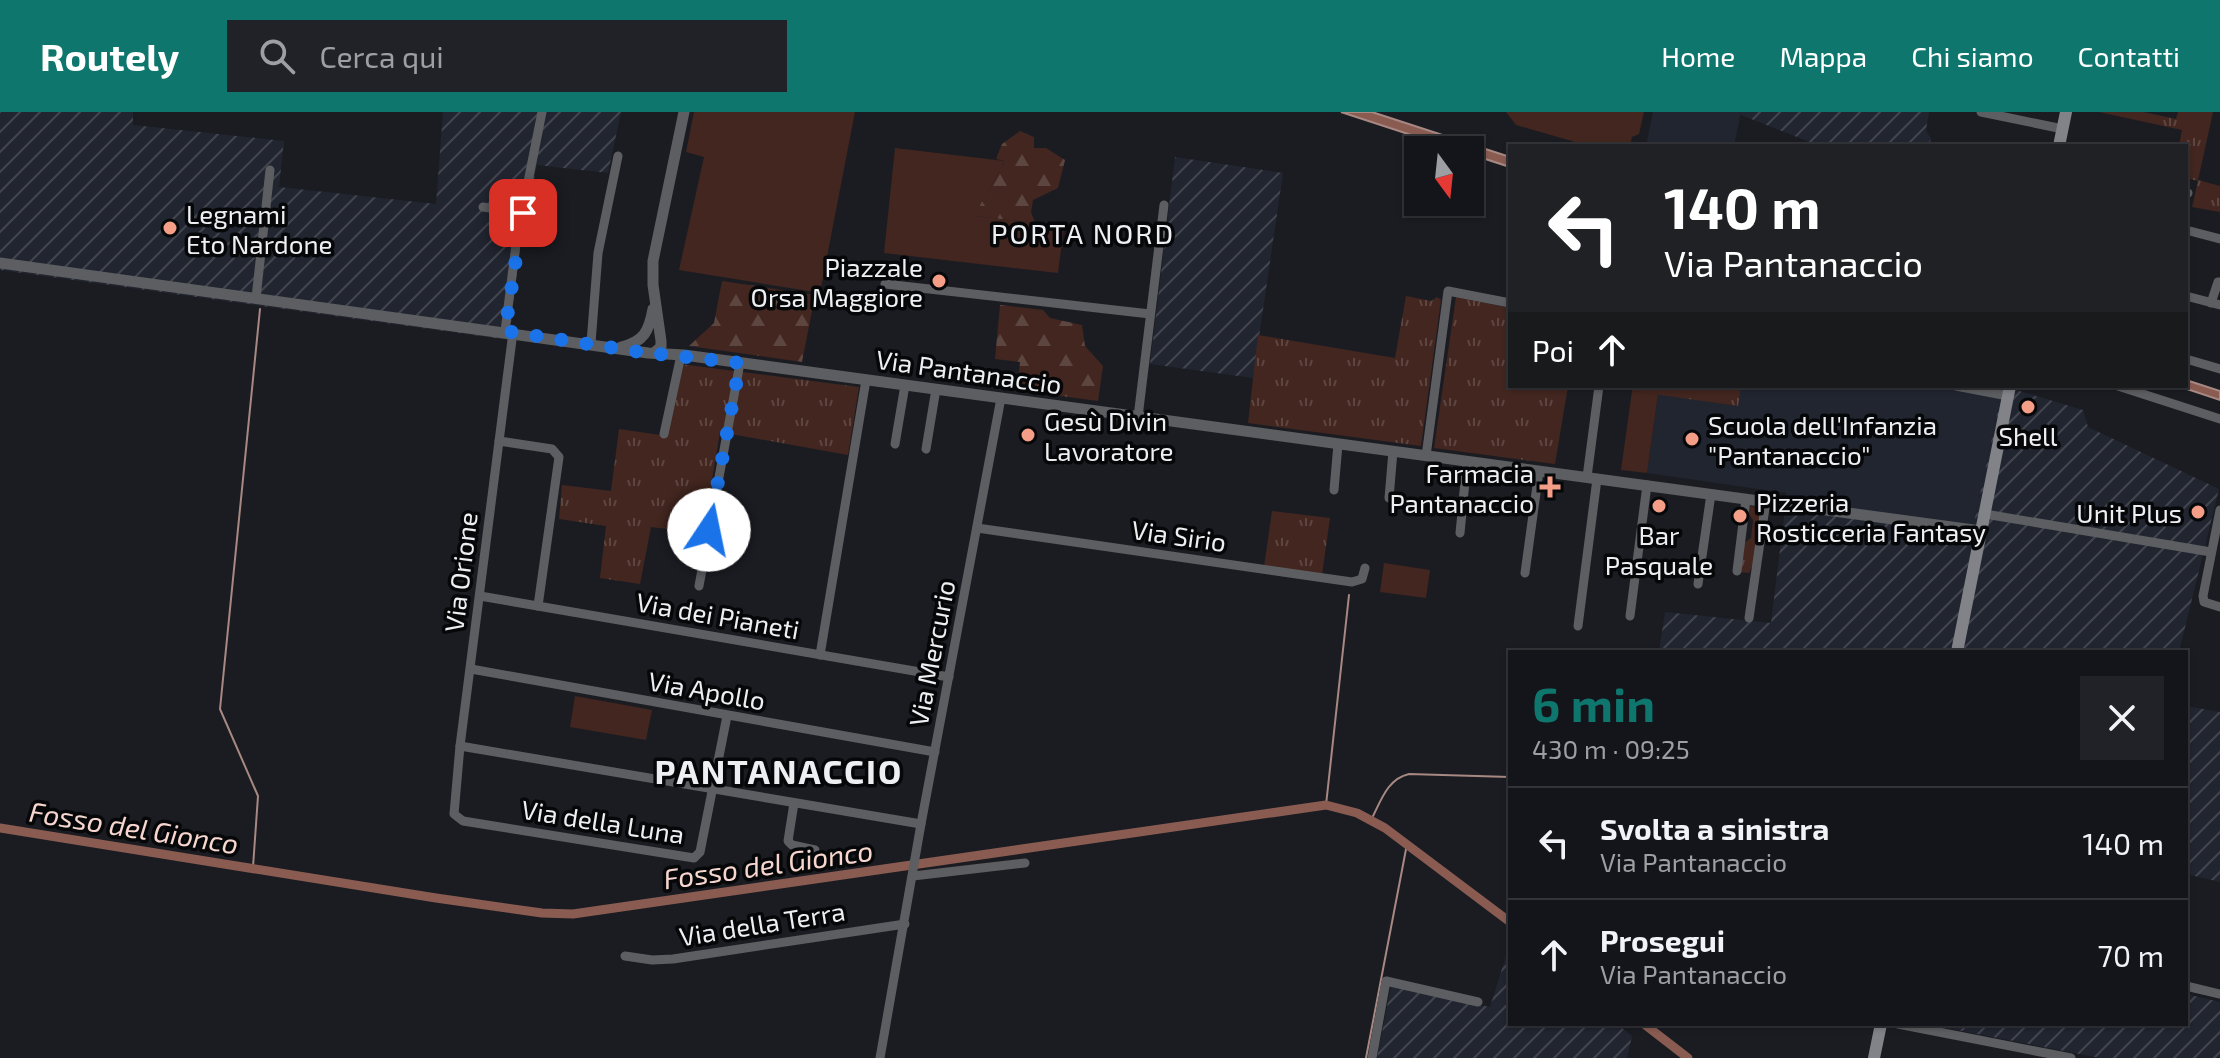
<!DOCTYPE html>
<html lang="it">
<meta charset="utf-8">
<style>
:root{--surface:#14151a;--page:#212227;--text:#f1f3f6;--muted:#9d9fa2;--line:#333439;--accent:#0f766e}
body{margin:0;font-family:"Exo 2",sans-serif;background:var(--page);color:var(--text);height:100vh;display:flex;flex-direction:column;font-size:30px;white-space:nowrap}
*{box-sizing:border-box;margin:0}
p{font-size:26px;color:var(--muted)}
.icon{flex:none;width:44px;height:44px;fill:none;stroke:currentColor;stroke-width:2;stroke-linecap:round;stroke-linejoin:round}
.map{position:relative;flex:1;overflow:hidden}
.side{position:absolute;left:1508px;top:538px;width:680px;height:376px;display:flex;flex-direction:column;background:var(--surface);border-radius:0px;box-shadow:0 2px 6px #0004,0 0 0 2px var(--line)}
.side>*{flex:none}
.hud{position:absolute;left:1508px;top:32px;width:680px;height:244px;border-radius:0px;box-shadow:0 2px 6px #0004,0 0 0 2px var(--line);background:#202124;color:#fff;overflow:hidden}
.needle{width:52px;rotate:165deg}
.tools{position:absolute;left:1404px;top:24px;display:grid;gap:16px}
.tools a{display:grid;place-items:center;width:80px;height:80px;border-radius:0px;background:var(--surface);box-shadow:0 2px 6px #0004,0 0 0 2px var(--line);font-size:40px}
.pin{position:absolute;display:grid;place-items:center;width:68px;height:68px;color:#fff;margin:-34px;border-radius:16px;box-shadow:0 4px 12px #0006}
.me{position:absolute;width:88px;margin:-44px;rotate:11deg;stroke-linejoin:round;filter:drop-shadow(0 0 6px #0008)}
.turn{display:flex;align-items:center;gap:28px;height:168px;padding:0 24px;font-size:36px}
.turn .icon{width:104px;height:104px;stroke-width:2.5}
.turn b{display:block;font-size:56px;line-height:68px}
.then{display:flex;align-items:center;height:76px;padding:0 24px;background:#0003;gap:16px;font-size:30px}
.round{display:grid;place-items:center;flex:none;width:84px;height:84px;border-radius:0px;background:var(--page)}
.overview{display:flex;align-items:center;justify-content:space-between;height:136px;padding:0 24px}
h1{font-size:48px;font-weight:700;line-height:60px;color:var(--accent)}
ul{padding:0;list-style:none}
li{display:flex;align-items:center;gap:24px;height:112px;padding:0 24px;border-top:2px solid var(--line)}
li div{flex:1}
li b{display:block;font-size:30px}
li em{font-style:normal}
header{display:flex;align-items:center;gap:48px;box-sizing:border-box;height:112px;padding:0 40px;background:var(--accent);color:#fff}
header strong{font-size:38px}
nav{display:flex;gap:44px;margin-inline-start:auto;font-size:28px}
.search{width:560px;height:72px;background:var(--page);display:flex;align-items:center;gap:20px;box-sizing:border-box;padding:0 28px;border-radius:0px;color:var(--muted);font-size:30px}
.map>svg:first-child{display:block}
.built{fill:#212530}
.industrial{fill:url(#industrial-furrows)}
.grass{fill:url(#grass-tufts)}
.forest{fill:url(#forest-firs)}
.green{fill:#42261f}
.water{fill:#8a5c51;stroke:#a88882;stroke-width:2}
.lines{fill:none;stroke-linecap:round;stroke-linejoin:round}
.stream{stroke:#a88882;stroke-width:2}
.canal{stroke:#8a5c51;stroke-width:9}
.minor{stroke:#5d5e61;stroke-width:9}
.tertiary{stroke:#5d5e61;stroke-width:11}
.secondary{stroke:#828388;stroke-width:12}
.route{stroke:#1a73e8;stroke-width:14;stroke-dasharray:0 25.2}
.poi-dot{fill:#f49e88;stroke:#060709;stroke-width:3}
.labels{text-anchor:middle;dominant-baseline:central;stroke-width:7;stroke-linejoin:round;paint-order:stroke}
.poi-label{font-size:26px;fill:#eeeff3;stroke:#060709;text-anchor:start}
.street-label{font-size:26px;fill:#eeeff3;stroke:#060709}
.neighbourhood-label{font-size:28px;letter-spacing:2px;fill:#eeeff3;stroke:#060709}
.water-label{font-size:28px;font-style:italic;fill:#f6d6ce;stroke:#060709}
.district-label{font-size:34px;font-weight:bold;letter-spacing:2px;fill:#eeeff3;stroke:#060709}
</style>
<header>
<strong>Routely</strong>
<div class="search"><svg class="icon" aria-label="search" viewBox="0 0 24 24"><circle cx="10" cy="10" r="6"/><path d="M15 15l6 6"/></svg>Cerca qui</div>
<nav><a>Home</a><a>Mappa</a><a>Chi siamo</a><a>Contatti</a></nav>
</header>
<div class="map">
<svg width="2220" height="946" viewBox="0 0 2220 946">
<defs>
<pattern id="industrial-furrows" width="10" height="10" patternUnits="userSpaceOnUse" patternTransform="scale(2)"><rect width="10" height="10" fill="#212530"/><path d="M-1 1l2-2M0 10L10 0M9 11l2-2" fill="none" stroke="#42454e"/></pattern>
<pattern id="grass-tufts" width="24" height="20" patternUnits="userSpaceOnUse" patternTransform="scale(2)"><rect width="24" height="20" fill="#42261f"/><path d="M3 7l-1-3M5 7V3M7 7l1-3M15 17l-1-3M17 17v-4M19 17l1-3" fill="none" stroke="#5e4640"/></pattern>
<pattern id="forest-firs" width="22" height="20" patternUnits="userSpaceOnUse" patternTransform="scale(2)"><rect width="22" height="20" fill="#42261f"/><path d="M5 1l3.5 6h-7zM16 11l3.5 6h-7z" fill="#5e4640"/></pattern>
</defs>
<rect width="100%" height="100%" fill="#1b1c22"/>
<!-- built -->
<g class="built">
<path d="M1653,0h88l-7,34h-88z"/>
<path d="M1741,274h262l-32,150 -186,-27 1,-16 -139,-20 11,-79 79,12z"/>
</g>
<!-- industrial -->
<g class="industrial">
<path d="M0,0h133v13l151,16 -5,46 157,17 7,-92h178l-13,61 -71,-8 -16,73 -12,102 -509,-70z"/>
<path d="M1741,0h188l-3,18 5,9 -2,7h-109l-79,-31z"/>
<path d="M1175,45l108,16 -30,205 -103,-14z"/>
<path d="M2003,274l80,24 5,17 131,62 -40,163h-520l6,-40 106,11 14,-114 186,27z"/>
<path d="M2186,594l34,6v170l-34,-8z"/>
<path d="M1510,831v81h107l15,12 -5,22h-250l14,-72 99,21z"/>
<path d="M2186,882l34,8v56h-120l-174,-34h260z"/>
</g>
<!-- grass -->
<g class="grass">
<path d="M2099,0h44l33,7 2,-7h35l-15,68 22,6v26l-28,-5 6,-26 -12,-3v-32h-7l3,-16z"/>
<path d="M1406,184l25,5 6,-4 4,3 -20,146 -173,-23 10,-88 137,23z"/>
<path d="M1456,185l54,11v78h58l-13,78 -121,-16z"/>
<path d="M680,252l179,23 -11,68 -128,-23 -17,101 -52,-6 -11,57 -40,-6 6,-52 -47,-7 3,-34 49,6 8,-62 48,7z"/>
<path d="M1632,274h109l-3,20 -106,-15z"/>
<path d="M1749,394l13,2 -9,56 -4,9 -9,-1 4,-29 7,-5 2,-18 -5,-7z"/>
<path d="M1272,399l58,7 -8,57 -58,-8z"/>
</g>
<!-- forest -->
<g class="forest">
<path d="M1020,19l14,6v11h12l19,12 -7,28 -25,12 -2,12 4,11 -62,-7 32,-55 -9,-2 6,-15z"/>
<path d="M722,169l93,14 -13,67 -113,-16 25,-23z"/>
<path d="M1000,193l43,5 7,8 32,7 3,21 18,20 -5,35 -81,-11 3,-28 -25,-3z"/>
</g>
<!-- green -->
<g class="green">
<path d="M694,0h161l-35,181 -141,-23 25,-113 -18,-5z"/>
<path d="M1506,0h138l-5,22 -7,3 -2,9h-41l-73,-21z"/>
<path d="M895,36l110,13 -31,55 90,10 -6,47 -174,-20z"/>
<path d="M1632,279l26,3 -11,79 -26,-3z"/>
<path d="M1384,451l46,7 -4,28 -46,-6z"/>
<path d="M575,584l77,14 -6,30 -76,-13z"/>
</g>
<!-- water -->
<g class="water">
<path d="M1341,0h31l138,45v10l-40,-13v-4h-13z"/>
<path d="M2186,268l34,11v9l-42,-14h8z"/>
</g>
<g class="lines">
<!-- stream -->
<g class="stream">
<path d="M1326,693l23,-210"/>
<path d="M1371,708c10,-19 16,-41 38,-46l101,3"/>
<path d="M253,755l5,-71 -38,-87 40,-400"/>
<path d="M1366,946l41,-214"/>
</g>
<!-- canal -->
<g class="canal">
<path d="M0,716l436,70 106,15 31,1 753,-109 31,8 28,15 125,94"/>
<path d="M1644,912l44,34"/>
</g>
<!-- minor -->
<g class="minor">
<path d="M1981,0l82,17"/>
<path d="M2186,81h2"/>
<path d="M483,95l40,6"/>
<path d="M2186,118l34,9"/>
<path d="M885,172l265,30"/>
<path d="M2186,184l34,9"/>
<path d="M256,186l14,-128"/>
<path d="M2211,191l7,-21h2"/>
<path d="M505,219l12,-94 25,-125"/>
<path d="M513,220l-53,414 -6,68 9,7 231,37 6,-6 27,-136"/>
<path d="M591,231l7,-90 20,-97"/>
<path d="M2186,247l34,10"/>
<path d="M1956,274l52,10"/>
<path d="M2118,274l102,33"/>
<path d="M1138,305l26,-212"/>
<path d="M664,322l17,-79"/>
<path d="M499,329l53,8 7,8 -21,149"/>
<path d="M895,332l10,-59"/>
<path d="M926,337l10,-60"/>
<path d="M1426,344l22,-165 62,12"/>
<path d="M1587,365l12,-91"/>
<path d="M1334,378l4,-46"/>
<path d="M1389,386l4,-47"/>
<path d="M2220,398l-17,86 1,6 16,5"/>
<path d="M1985,402l226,38"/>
<path d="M977,416l375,54 10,-3 3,-11"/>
<path d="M1460,421l7,-72"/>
<path d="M1737,459l9,-72"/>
<path d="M1525,461l14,-102"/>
<path d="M1698,472l13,-90"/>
<path d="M699,474l41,-223"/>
<path d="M480,484l469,81"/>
<path d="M1630,504l17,-131"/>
<path d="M1749,506l17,-117"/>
<path d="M1578,514l19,-147"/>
<path d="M820,543l46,-275"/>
<path d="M471,557l464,83"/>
<path d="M460,634l461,78"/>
<path d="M794,691l-6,38 4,4 23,5"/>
<path d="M913,764l112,-13"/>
<path d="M625,844l27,4 21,-1 232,-35"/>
<path d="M2186,874l34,8"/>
<path d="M1898,912l173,34"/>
<path d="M880,946l41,-234 80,-426"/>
<path d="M1372,946l14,-77 92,21"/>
</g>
<!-- tertiary -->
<g class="tertiary">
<path d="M0,151l648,90 36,2 1297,176"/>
<path d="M621,235c23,-5 28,-16 32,-38"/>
<path d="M654,241l7,-6v-6l-8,-56v-24l31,-149"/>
</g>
<!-- secondary -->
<g class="secondary">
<path d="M2059,34l7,-34"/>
<path d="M1957,540l53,-266"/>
<path d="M1874,946l7,-34"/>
</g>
</g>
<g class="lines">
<!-- route -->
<path class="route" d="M523,101l-18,118 135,21 100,11 -31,167"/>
</g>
<!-- markers -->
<g class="poi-dot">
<circle cx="170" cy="116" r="8"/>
<circle cx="939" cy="169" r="8"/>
<circle cx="2028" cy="295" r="8"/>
<circle cx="1028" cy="323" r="8"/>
<circle cx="1692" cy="327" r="8"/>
<path d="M1546 363h8v8h8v8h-8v8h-8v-8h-8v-8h8z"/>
<circle cx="1659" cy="394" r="8"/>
<circle cx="2198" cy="400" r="8"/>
<circle cx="1740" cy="404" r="8"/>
</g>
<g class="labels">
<!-- poi labels -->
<g class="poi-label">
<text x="186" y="101">Legnami<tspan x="186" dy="30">Eto Nardone</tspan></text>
<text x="923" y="154" text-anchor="end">Piazzale<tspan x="923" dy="30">Orsa Maggiore</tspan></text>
<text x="1044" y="308">Gesù Divin<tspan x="1044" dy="30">Lavoratore</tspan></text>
<text x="1708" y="312">Scuola dell'Infanzia<tspan x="1708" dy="30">"Pantanaccio"</tspan></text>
<text x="2028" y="323" text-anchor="middle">Shell</text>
<text x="1534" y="360" text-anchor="end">Farmacia<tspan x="1534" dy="30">Pantanaccio</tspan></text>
<text x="1756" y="389">Pizzeria<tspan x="1756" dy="30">Rosticceria Fantasy</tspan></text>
<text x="2182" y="400" text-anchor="end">Unit Plus</text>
<text x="1659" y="422" text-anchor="middle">Bar<tspan x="1659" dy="30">Pasquale</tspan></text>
</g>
<!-- street labels -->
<g class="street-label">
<text transform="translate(969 259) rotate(8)">Via Pantanaccio</text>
<text transform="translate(1179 423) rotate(8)">Via Sirio</text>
<text transform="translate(460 460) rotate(-83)">Via Orione</text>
<text transform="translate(718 503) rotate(10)">Via dei Pianeti</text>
<text transform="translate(931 541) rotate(-79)">Via Mercurio</text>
<text transform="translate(707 578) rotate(10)">Via Apollo</text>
<text transform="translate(603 709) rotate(9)">Via della Luna</text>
<text transform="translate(762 811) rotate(-9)">Via della Terra</text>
</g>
<!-- neighbourhood labels -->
<g class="neighbourhood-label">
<text x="1083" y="121">PORTA NORD</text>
</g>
<!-- water labels -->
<g class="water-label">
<text transform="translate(134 715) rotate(9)">Fosso del Gionco</text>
<text transform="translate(768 752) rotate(-8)">Fosso del Gionco</text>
</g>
<!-- district labels -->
<g class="district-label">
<text x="779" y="658">PANTANACCIO</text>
</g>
</g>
</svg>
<div class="tools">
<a><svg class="needle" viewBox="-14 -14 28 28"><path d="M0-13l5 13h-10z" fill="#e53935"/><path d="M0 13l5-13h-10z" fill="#9d9fa2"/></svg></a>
</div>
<div class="pin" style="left:523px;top:101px;background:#d93025"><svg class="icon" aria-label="arrive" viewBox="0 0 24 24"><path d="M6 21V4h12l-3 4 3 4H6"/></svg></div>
<svg class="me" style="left:709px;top:418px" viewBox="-20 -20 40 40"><circle r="19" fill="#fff"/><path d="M0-13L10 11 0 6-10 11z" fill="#1a73e8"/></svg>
<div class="hud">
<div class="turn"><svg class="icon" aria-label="left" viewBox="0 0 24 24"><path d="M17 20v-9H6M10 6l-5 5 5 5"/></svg><div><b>140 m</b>Via Pantanaccio</div></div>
<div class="then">Poi<svg class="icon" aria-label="ahead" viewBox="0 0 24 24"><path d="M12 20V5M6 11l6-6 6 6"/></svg></div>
</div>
<section class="side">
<div class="overview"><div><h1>6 min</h1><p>430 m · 09:25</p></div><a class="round"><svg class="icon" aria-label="close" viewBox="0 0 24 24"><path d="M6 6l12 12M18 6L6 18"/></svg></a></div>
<ul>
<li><svg class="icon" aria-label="left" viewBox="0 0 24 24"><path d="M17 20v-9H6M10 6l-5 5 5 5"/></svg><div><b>Svolta a sinistra</b><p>Via Pantanaccio</p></div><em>140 m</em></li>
<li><svg class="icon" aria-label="ahead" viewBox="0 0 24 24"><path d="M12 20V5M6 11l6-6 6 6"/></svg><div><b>Prosegui</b><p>Via Pantanaccio</p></div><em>70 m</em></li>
</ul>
</section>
</div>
